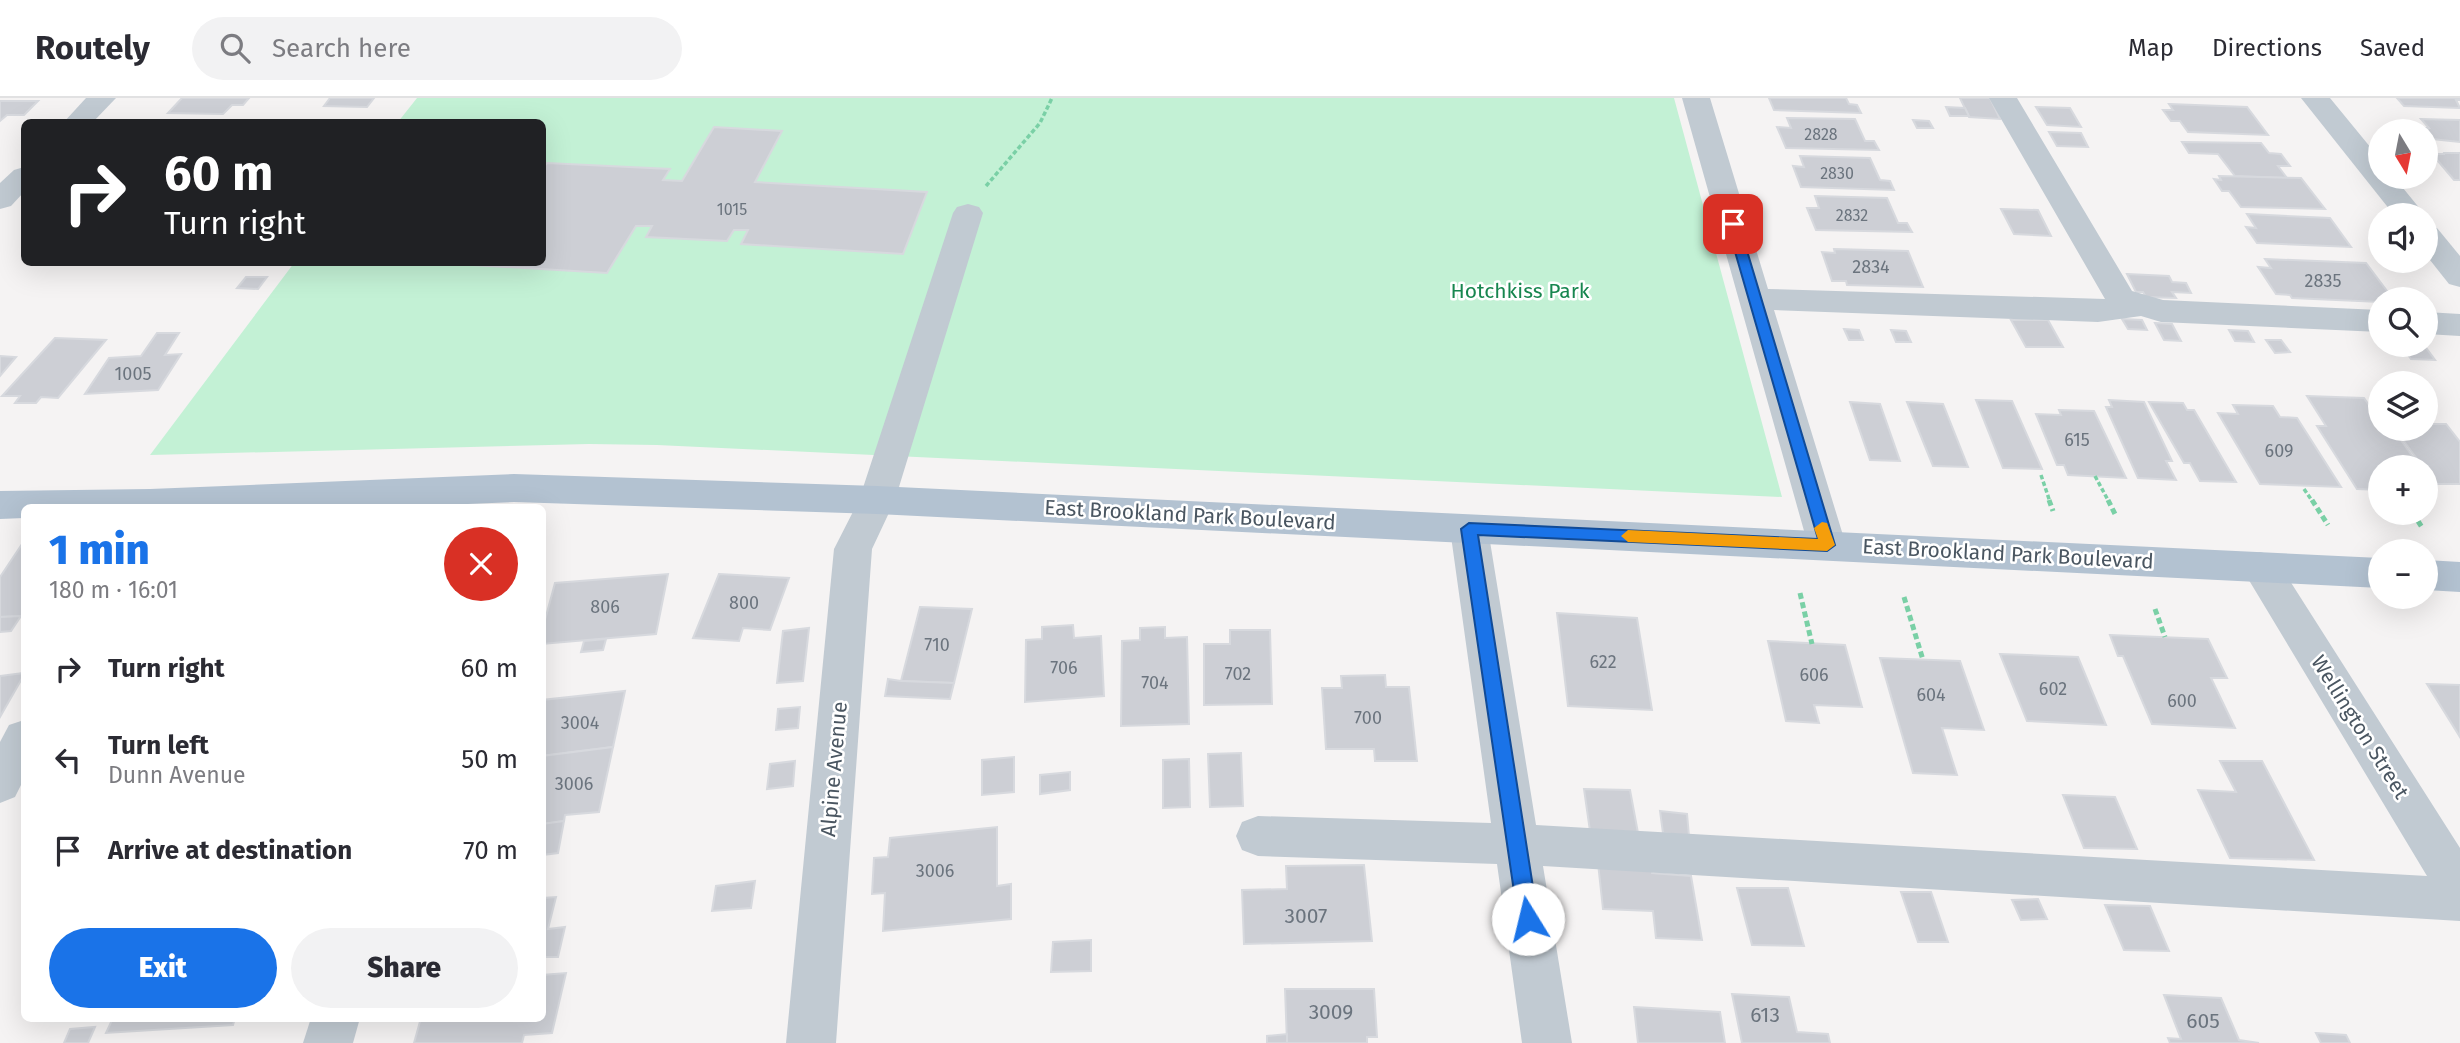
<!DOCTYPE html>
<meta charset="utf-8">
<style>
:root{--surface:#fff;--page:#f2f2f3;--text:#2b2b33;--muted:#7c7c81;--line:#e1e1e2;--accent:#1a73e8}
body{margin:0;font-family:"Fira Sans",sans-serif;background:var(--page);color:var(--text);height:100vh;display:flex;flex-direction:column;font-size:26px;white-space:nowrap}
*{box-sizing:border-box;margin:0}
p{font-size:23px;color:var(--muted)}
.icon{flex:none;width:38px;height:38px;fill:none;stroke:currentColor;stroke-width:2;stroke-linecap:round;stroke-linejoin:round}
.map{position:relative;flex:1;overflow:hidden}
.side{position:absolute;left:21px;top:406px;width:525px;height:518px;display:flex;flex-direction:column;background:var(--surface);border-radius:10px;box-shadow:0 7px 28px #0002}
.side>*{flex:none}
.top-card{position:absolute;left:21px;top:21px;width:525px;height:147px;border-radius:10px;box-shadow:0 7px 28px #0002;background:#202124;color:#fff;overflow:hidden}
.needle{width:46px;rotate:170deg}
.buttons{position:absolute;left:2368px;top:21px;display:grid;gap:14px}
.buttons a{display:grid;place-items:center;width:70px;height:70px;border-radius:50%;background:var(--surface);box-shadow:0 7px 28px #0002;font-size:35px}
.pin{position:absolute;display:grid;place-items:center;width:60px;height:60px;color:#fff;margin:-30px;border-radius:14px;box-shadow:0 4px 10px #0006}
.me{position:absolute;width:77px;margin:-38px;rotate:351deg;stroke-linejoin:round;filter:drop-shadow(0 0 5px #0008)}
.turn{display:flex;align-items:center;gap:24px;height:147px;padding:0 28px;font-size:32px}
.turn .icon{width:91px;height:91px;stroke-width:2.5}
.turn b{display:block;font-size:49px;line-height:60px}
.round{display:grid;place-items:center;flex:none;width:74px;height:74px;border-radius:37px;background:var(--page)}
.summary{display:flex;align-items:center;justify-content:space-between;height:119px;padding:0 28px}
h1{font-size:42px;font-weight:800;line-height:52px;color:var(--accent)}
.cta{display:flex;gap:14px;margin-top:auto;padding:14px 28px}
.cta a{flex:1;height:80px;border-radius:42px;background:var(--accent);color:#fff;font-size:28px;font-weight:800;line-height:80px;text-align:center}
.cta a+a{background:var(--page);color:var(--text)}
ul{padding:0;list-style:none}
li{display:flex;align-items:center;gap:21px;height:91px;padding:0 28px}
li div{flex:1}
li b{display:block;font-size:26px}
li em{font-style:normal}
header{display:flex;align-items:center;gap:42px;box-sizing:border-box;height:98px;padding:0 35px;background:var(--surface);border-bottom:2px solid var(--line)}
header strong{font-size:33px}
nav{display:flex;gap:38px;margin-inline-start:auto;font-size:24px}
.search{width:490px;height:63px;background:var(--page);display:flex;align-items:center;gap:18px;box-sizing:border-box;padding:0 24px;border-radius:38px;color:var(--muted);font-size:26px}
.map>svg:first-child{display:block}
.green{fill:#c3f1d5}
.building{fill:#cdcfd5;stroke:#d7d9de;stroke-width:2}
.lines{fill:none;stroke-linecap:round;stroke-linejoin:round}
.path-far1{stroke:#7ad0a6;stroke-width:3.5;stroke-dasharray:4.5 2.5;stroke-linecap:butt}
.path{stroke:#7ad0a6;stroke-width:5;stroke-dasharray:6 3.5;stroke-linecap:butt}
.minor{fill:#c1cad2;fill-rule:evenodd}
.major{fill:#b3c2d1;fill-rule:evenodd}
.route{fill:#1a73e8;stroke:#114b97;stroke-width:2}
.slow{fill:#f59e0b}
.labels{text-anchor:middle;dominant-baseline:central;stroke-width:5;stroke-linejoin:round;paint-order:stroke}
.far-number-label{font-size:16px;fill:#6b747e}
.number-label{font-size:18px;fill:#6b747e}
.park-label{font-size:21px;fill:#17864f;stroke:#fff}
.street-label{font-size:21px;fill:#4a5661;stroke:#fff}
.near-number-label{font-size:21px;fill:#6b747e}
</style>
<header>
<strong>Routely</strong>
<div class="search"><svg class="icon" aria-label="search" viewBox="0 0 24 24"><circle cx="10" cy="10" r="6"/><path d="M15 15l6 6"/></svg>Search here</div>
<nav><a>Map</a><a>Directions</a><a>Saved</a></nav>
</header>
<div class="map">
<svg width="2460" height="945" viewBox="0 0 2460 945">
<rect width="100%" height="100%" fill="#f5f3f3"/>
<!-- green -->
<path class="green" d="M417,0h1257l108,399 -1125,-52 -68,-1 -439,11 144,-192 248,-1v-140h-144z"/>
<!-- building -->
<g class="building">
<path d="M182,0h67l-6,7h-11l-9,9 -55,-1z"/>
<path d="M330,0h44l-7,9 -43,-1z"/>
<path d="M1769,0h77l3,6 8,1 4,8 -87,-3z"/>
<path d="M1960,0h30l10,21 -31,-2z"/>
<path d="M2397,0h63v2h-4l4,8 -56,-2z"/>
<path d="M0,3h38l-14,14h-17l-7,6z"/>
<path d="M2169,6l78,3 21,28 -80,-3 -8,-11h-9l-8,-11h10z"/>
<path d="M1946,9l19,1 4,8h-19z"/>
<path d="M2036,9l34,1 11,19 -34,-2z"/>
<path d="M1787,20l68,1 10,22h9l5,9 -93,-2 -9,-21 14,1z"/>
<path d="M2421,21l39,1v22l-28,-3 -10,-11h7z"/>
<path d="M1913,22l16,1 4,7h-16z"/>
<path d="M714,29l68,4 -27,51 172,10 -24,62 -162,-10 7,-14h-14l-7,11 -81,-4 6,-11h-16l-29,47 -133,-8 2,-3h66v-93l5,-6 123,6 -7,11 19,1z"/>
<path d="M2049,34l32,1 7,14 -31,-1z"/>
<path d="M2182,44l79,1 8,10 12,1 9,12h-12l9,12 -52,-2 -17,-22 -29,-1z"/>
<path d="M2443,55h17v27h-6l-22,-26h13z"/>
<path d="M1800,58l70,2 10,22 10,1 4,9 -93,-3 -8,-21 11,1z"/>
<path d="M2219,78l82,2 24,31 -84,-2 -12,-16h-7l-8,-12 7,1z"/>
<path d="M1815,98l72,2 11,25h9l5,9 -96,-2 -9,-22h12z"/>
<path d="M2001,111l37,1 13,26 -37,-2z"/>
<path d="M2247,116l83,4 21,29 -94,-4 -11,-16 10,1z"/>
<path d="M1834,151l74,2 15,36 -76,-2 -1,-4h-14l-10,-29 13,1z"/>
<path d="M2265,161l101,4 27,36h-13v3l-88,-4 -2,-3 -14,-1 -18,-27 13,1z"/>
<path d="M2127,176l42,2 3,6 14,1 5,10 -19,-1 4,6 -30,-1 -3,-5h-7z"/>
<path d="M246,179h21l-9,12 -21,-1z"/>
<path d="M2122,221l20,1 5,10 -19,-1z"/>
<path d="M2011,222h37l15,27h-37z"/>
<path d="M2155,225l17,1 9,17 -17,-1z"/>
<path d="M1844,231l15,1 4,10h-14z"/>
<path d="M1891,232l15,1 5,11h-15z"/>
<path d="M2229,232l19,1 6,11 -19,-1z"/>
<path d="M157,235h22l-14,22 16,-1 -23,36 -73,4 24,-36 32,-2z"/>
<path d="M55,240l51,2 -48,58 -17,-1 -5,6h-21l5,-7h-18z"/>
<path d="M2266,242h15l9,12 -15,1z"/>
<path d="M2401,247h23l11,15 -24,-1z"/>
<path d="M0,258l16,1 -16,19z"/>
<path d="M2307,298l57,2 16,23v8h13l27,38h-40v23l-23,-1 -40,-63h9z"/>
<path d="M1976,302l36,1 30,68 -39,-1z"/>
<path d="M2109,302l35,2 28,59h-6l10,19 -38,-2 -32,-71h6z"/>
<path d="M1850,304l30,2 20,57 -30,-1z"/>
<path d="M1907,304l36,2 25,63 -35,-1z"/>
<path d="M2149,304l34,1 4,7h7l42,72 -36,-1 -10,-18h-6z"/>
<path d="M2233,307l40,1 7,11 17,1 44,69 -81,-3 -42,-71 20,1z"/>
<path d="M2059,312l35,1 32,67 -58,-3 -4,-10h-7l-21,-51 25,1z"/>
<path d="M2426,320l3,6h17l14,18v42h-26l-8,-17h-3l-28,-38h31z"/>
<path d="M24,443v75l-24,1v-40z"/>
<path d="M668,476l-12,60 -114,10v-13l13,-48z"/>
<path d="M719,476l70,4 -19,52 -27,-2 -4,13 -46,-3z"/>
<path d="M920,509l52,2 -18,74 -53,-2z"/>
<path d="M1557,515l80,5 15,92 -84,-4z"/>
<path d="M21,518l-10,15 -11,1v-15z"/>
<path d="M1073,527l1,13 27,-2 3,60 -79,6 1,-62 16,-1v-12z"/>
<path d="M1165,529v11l22,-1 2,87 -68,2 1,-85 18,-1v-12z"/>
<path d="M809,530l-6,53 -26,2 6,-52z"/>
<path d="M1230,532h40l2,74 -68,1v-61h26z"/>
<path d="M2110,537l98,4 19,39h-16l24,50 -83,-4 -29,-68h-5z"/>
<path d="M606,541l-3,11 -22,2 3,-11z"/>
<path d="M1768,543l77,4 17,62 -48,-2 5,18 -33,-2z"/>
<path d="M2000,556l78,3 28,68 -79,-4z"/>
<path d="M1880,560l80,3 24,69 -42,-2 15,47 -44,-2z"/>
<path d="M24,575v2l-24,42v-41z"/>
<path d="M1385,577l1,12h23l8,74h-42l-1,-12h-48l-4,-61h20l-1,-12z"/>
<path d="M888,581l13,2 53,2 -4,16 -65,-3z"/>
<path d="M2427,586l33,1v52z"/>
<path d="M625,593l-12,56 -71,9v-56z"/>
<path d="M800,609l-2,21 -22,2 2,-21z"/>
<path d="M613,649l-14,65 -34,3 -1,6 -22,3v-68z"/>
<path d="M1241,655l2,53 -33,1 -2,-53z"/>
<path d="M1014,659v35l-32,3v-35z"/>
<path d="M1189,661l1,48 -27,1v-48z"/>
<path d="M795,663l-2,25 -26,3 3,-25z"/>
<path d="M2220,663h42l52,99 -84,-2 -32,-68 38,2z"/>
<path d="M1070,674v18l-30,4v-19z"/>
<path d="M1584,691l46,1 8,43 -48,-2z"/>
<path d="M2063,697l52,2 22,52 -53,-1z"/>
<path d="M1660,713l27,3 2,22 -26,-3z"/>
<path d="M564,723l-6,32 -16,2v-31z"/>
<path d="M997,729v59l14,-2v35l-128,12 2,-38 -13,1 2,-36 14,-1 2,-19z"/>
<path d="M1598,765l53,2 1,8 39,3 11,64 -46,-2 -3,-27 -50,-2z"/>
<path d="M1364,767l8,76 -128,3 -2,-54 45,-1 -1,-23z"/>
<path d="M755,783l-4,27 -39,3 4,-25z"/>
<path d="M1737,790h51l16,58 -52,-1z"/>
<path d="M1901,794h30l17,50h-30z"/>
<path d="M556,799l-8,32 17,-2 -7,30h-16v-59z"/>
<path d="M2038,801l9,20 -26,1 -9,-20z"/>
<path d="M2105,807l45,1 19,45 -45,-1z"/>
<path d="M1091,842v31l-40,1 2,-30z"/>
<path d="M566,875l-14,60 -28,2 -2,8h-108l7,-25h121v-43z"/>
<path d="M1285,891h89l3,48h-10v6h-80z"/>
<path d="M1732,896l57,3 8,35 31,2 2,9h-88z"/>
<path d="M2164,897l57,3 18,42 20,3h-89l-2,-5 13,1z"/>
<path d="M1634,909l86,5 5,31h-87z"/>
<path d="M113,920h122l-2,7 -127,8z"/>
<path d="M95,929l-7,16h-24l6,-14z"/>
<path d="M2316,935l30,2 4,8h-29z"/>
<path d="M1287,936v9h-20v-7z"/>
</g>
<g class="lines">
<!-- path-far1 -->
<g class="path-far1">
<path d="M986,88l54,-63 12,-25"/>
<path d="M2041,377l9,27"/>
<path d="M2095,378l14,26"/>
<path d="M2304,391l9,13"/>
</g>
<!-- path -->
<g class="path">
<path d="M2049,402l4,11"/>
<path d="M2108,402l7,14"/>
<path d="M2312,402l16,25"/>
<path d="M2413,415l10,16"/>
<path d="M1800,495l12,51"/>
<path d="M1904,499l19,63"/>
<path d="M2155,511l10,28"/>
</g>
<!-- minor -->
<g class="minor">
<path d="M86,0h30l-23,24h-29z"/>
<path d="M1682,0h28l58,191 337,10 -116,-201h28l115,193 31,9 217,10v22l-219,-10 -20,-6 -43,6 -324,-12 72,235 -6,10 -13,5 -13,-5 -6,-10z"/>
<path d="M2301,0h29l50,61v18h14l31,38h-31z"/>
<path d="M24,69v25l-13,14 -11,3v-26l14,-13z"/>
<path d="M968,106l11,3 4,6 -88,287 -23,49 -36,494h-50l48,-494 25,-49 94,-287 4,-6z"/>
<path d="M2426,128l11,2 23,28v31l-11,-3 -23,-29z"/>
<path d="M2426,214l34,2v22l-34,-2z"/>
<path d="M1469,417l13,4 6,10 48,296 891,51 -186,-309 5,-11 14,-4 14,4 186,292v73l-917,-55 29,177h-50l-25,-179 -239,-8 -16,-6 -6,-14 6,-14 16,-6 233,7 -41,-294 6,-10z"/>
<path d="M24,622v59l-9,18 -15,6v-61l9,-17z"/>
<path d="M311,920h49l-7,25h-50z"/>
</g>
<!-- major -->
<g class="major">
<path d="M514,376l363,12 1503,72v30l-1503,-74 -363,-12 -143,6h-347v10l-24,1v-28l150,-2z"/>
<path d="M2426,462l34,2v30l-34,-2z"/>
</g>
</g>
<!-- route -->
<path class="route" d="M1733,122l6,4 96,321 -8,6 -349,-16 60,384 -3,6 -7,3 -7,-3 -3,-6 -57,-390 8,-6 349,16 -91,-315z"/>
<!-- slow -->
<path class="slow" d="M1822,424l5,1 8,22 -8,6 -199,-9 -7,-6 7,-6 190,9 -4,-11z"/>
<g class="labels">
<!-- far-number labels -->
<g class="far-number-label">
<text x="1821" y="36">2828</text>
<text x="1837" y="75">2830</text>
<text x="732" y="111">1015</text>
<text x="1852" y="117">2832</text>
</g>
<!-- number labels -->
<g class="number-label">
<text x="1871" y="169">2834</text>
<text x="2323" y="183">2835</text>
<text x="133" y="276">1005</text>
<text x="2077" y="342">615</text>
<text x="2279" y="353">609</text>
<text x="744" y="505">800</text>
<text x="605" y="509">806</text>
<text x="937" y="547">710</text>
<text x="1603" y="564">622</text>
<text x="1064" y="570">706</text>
<text x="1238" y="576">702</text>
<text x="1814" y="577">606</text>
<text x="1155" y="585">704</text>
<text x="2053" y="591">602</text>
<text x="1931" y="597">604</text>
<text x="2182" y="603">600</text>
<text x="1368" y="620">700</text>
<text x="580" y="625">3004</text>
<text x="574" y="686">3006</text>
<text x="935" y="773">3006</text>
</g>
<!-- park labels -->
<g class="park-label">
<text x="1520" y="193">Hotchkiss Park</text>
</g>
<!-- street labels -->
<g class="street-label">
<text transform="translate(1190 417) rotate(3)">East Brookland Park Boulevard</text>
<text transform="translate(2008 456) rotate(3)">East Brookland Park Boulevard</text>
<text transform="translate(2360 629) rotate(58)">Wellington Street</text>
<text transform="translate(834 671) rotate(-85)">Alpine Avenue</text>
</g>
<!-- near-number labels -->
<g class="near-number-label">
<text x="1306" y="818">3007</text>
<text x="1331" y="914">3009</text>
<text x="1765" y="917">613</text>
<text x="2203" y="923">605</text>
</g>
</g>
</svg>
<div class="buttons">
<a><svg class="needle" viewBox="-14 -14 28 28"><path d="M0-13l5 13h-10z" fill="#e53935"/><path d="M0 13l5-13h-10z" fill="#7c7c81"/></svg></a>
<a><svg class="icon" aria-label="sound" viewBox="0 0 24 24"><path d="M4 9h4l5-4v14l-5-4H4zM17 9q2 3 0 6"/></svg></a>
<a><svg class="icon" aria-label="search" viewBox="0 0 24 24"><circle cx="10" cy="10" r="6"/><path d="M15 15l6 6"/></svg></a>
<a><svg class="icon" aria-label="layers" viewBox="0 0 24 24"><path d="M12 4l9 5-9 5-9-5zM3 14l9 5 9-5"/></svg></a>
<a>+</a>
<a>−</a>
</div>
<div class="pin" style="left:1733px;top:126px;background:#d93025"><svg class="icon" aria-label="arrive" viewBox="0 0 24 24"><path d="M6 21V4h12l-3 4 3 4H6"/></svg></div>
<svg class="me" style="left:1528px;top:821px" viewBox="-20 -20 40 40"><circle r="19" fill="#fff"/><path d="M0-13L10 11 0 6-10 11z" fill="#1a73e8"/></svg>
<div class="top-card">
<div class="turn"><svg class="icon" aria-label="right" viewBox="0 0 24 24"><path d="M7 20v-9h11M14 6l5 5-5 5"/></svg><div><b>60 m</b>Turn right</div></div>
</div>
<section class="side">
<div class="summary"><div><h1>1 min</h1><p>180 m · 16:01</p></div><a class="round" style="background:#d93025;color:#fff"><svg class="icon" aria-label="close" viewBox="0 0 24 24"><path d="M6 6l12 12M18 6L6 18"/></svg></a></div>
<ul>
<li><svg class="icon" aria-label="right" viewBox="0 0 24 24"><path d="M7 20v-9h11M14 6l5 5-5 5"/></svg><div><b>Turn right</b></div><em>60 m</em></li>
<li><svg class="icon" aria-label="left" viewBox="0 0 24 24"><path d="M17 20v-9H6M10 6l-5 5 5 5"/></svg><div><b>Turn left</b><p>Dunn Avenue</p></div><em>50 m</em></li>
<li><svg class="icon" aria-label="arrive" viewBox="0 0 24 24"><path d="M6 21V4h12l-3 4 3 4H6"/></svg><div><b>Arrive at destination</b></div><em>70 m</em></li>
</ul>
<div class="cta"><a>Exit</a><a>Share</a></div>
</section>
</div>
